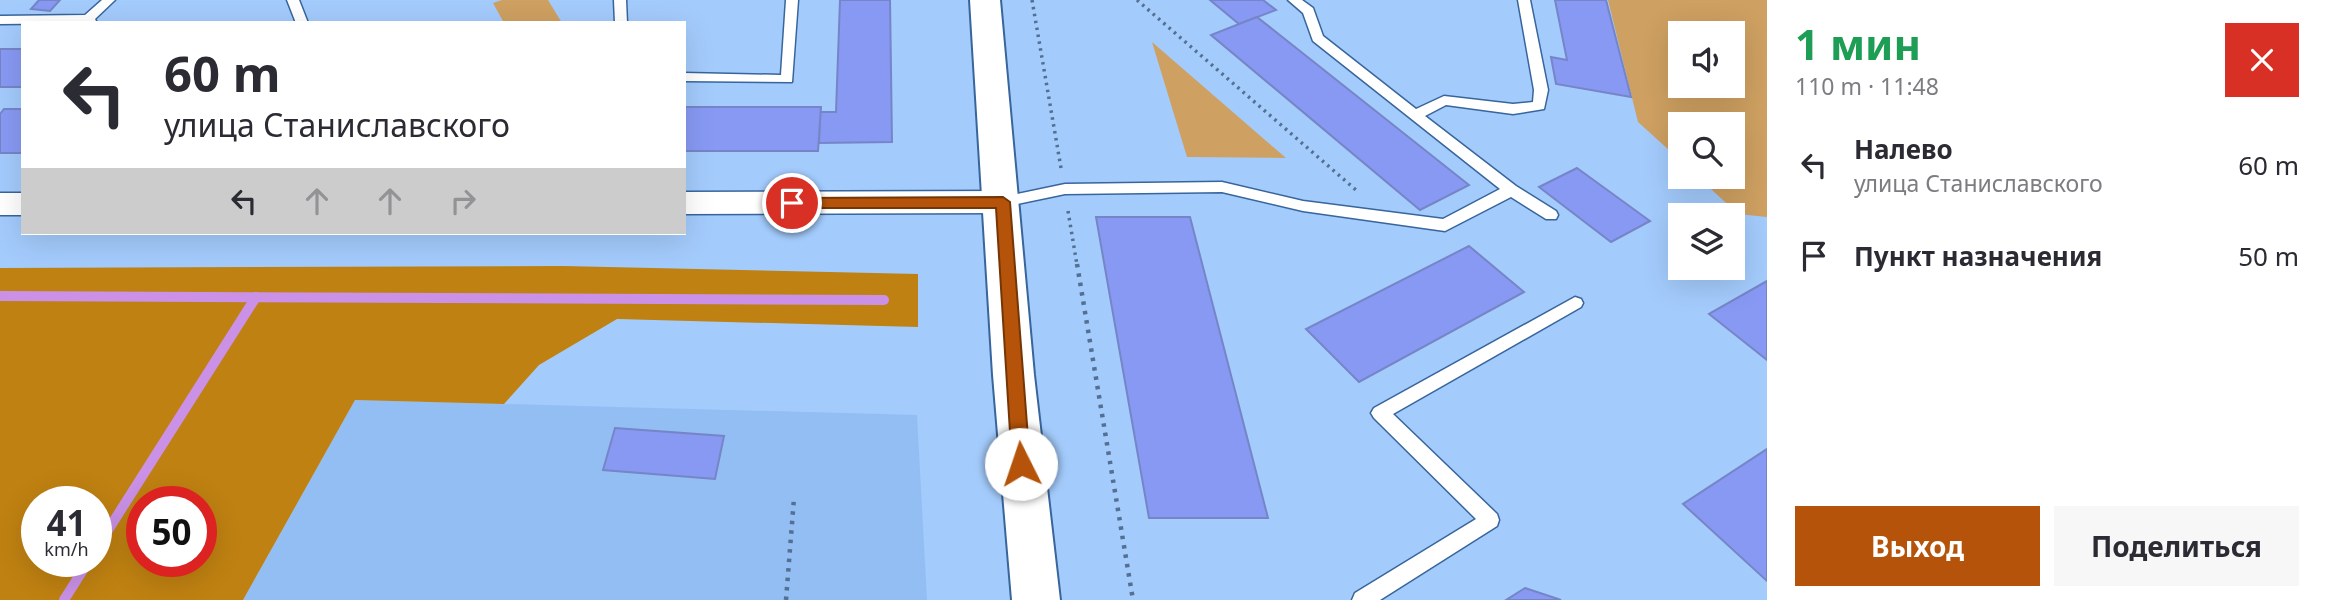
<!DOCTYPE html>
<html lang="ru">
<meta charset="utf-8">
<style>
:root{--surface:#fff;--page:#f7f7f7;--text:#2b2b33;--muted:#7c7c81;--accent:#b45309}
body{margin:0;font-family:"Noto Sans",sans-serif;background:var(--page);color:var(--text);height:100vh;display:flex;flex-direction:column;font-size:26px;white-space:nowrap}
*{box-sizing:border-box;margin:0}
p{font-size:23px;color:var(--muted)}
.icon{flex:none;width:38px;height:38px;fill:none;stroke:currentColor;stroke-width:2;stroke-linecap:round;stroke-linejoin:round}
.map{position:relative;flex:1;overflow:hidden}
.side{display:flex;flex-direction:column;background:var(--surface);width:560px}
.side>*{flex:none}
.top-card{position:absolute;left:21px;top:21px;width:665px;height:214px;border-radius:0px;box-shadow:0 7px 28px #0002;background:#fff;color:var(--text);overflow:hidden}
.controls{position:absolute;left:1668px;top:21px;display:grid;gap:14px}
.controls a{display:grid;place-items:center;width:77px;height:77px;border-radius:0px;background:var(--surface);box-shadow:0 7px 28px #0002;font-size:35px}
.speed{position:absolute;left:21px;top:486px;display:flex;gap:14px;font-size:35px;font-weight:700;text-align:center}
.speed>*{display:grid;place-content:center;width:91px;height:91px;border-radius:50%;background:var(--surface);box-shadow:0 7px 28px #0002;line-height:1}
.speed small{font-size:18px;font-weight:400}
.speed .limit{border:10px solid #d22;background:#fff;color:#111}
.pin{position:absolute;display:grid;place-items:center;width:60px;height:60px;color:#fff;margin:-30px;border:4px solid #fff;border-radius:50%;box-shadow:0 2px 7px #0007}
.me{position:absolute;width:77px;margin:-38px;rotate:356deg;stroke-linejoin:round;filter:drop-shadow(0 0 5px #0008)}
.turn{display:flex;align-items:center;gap:24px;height:147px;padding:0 28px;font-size:32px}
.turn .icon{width:91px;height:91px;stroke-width:2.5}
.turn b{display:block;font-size:49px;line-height:60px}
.lanes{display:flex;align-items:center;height:66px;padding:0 28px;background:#0003;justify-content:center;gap:35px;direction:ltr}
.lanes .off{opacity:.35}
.round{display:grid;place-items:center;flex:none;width:74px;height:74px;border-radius:0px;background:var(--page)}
.summary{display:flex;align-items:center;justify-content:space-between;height:119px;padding:0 28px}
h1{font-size:42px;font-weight:700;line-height:52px;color:#1e9e55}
.cta{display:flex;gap:14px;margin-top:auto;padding:14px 28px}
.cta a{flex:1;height:80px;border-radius:0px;background:var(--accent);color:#fff;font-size:28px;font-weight:700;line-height:80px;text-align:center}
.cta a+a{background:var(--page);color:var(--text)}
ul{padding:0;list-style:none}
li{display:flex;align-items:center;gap:21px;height:91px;padding:0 28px}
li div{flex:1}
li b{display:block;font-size:26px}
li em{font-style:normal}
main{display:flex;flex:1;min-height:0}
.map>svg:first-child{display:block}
.built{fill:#93bef4}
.green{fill:#cea061;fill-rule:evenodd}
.forest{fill:#bf8111;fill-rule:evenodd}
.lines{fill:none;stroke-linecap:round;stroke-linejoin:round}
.stream{stroke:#ca91e7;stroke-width:10}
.building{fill:#8799f3;stroke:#7685c7;stroke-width:2}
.service-casing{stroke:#37659c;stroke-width:3}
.minor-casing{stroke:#37659c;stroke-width:3}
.secondary-casing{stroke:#37659c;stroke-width:4}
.path-far1{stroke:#537093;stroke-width:3.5;stroke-dasharray:2.5 4.5;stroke-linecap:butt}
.path{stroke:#537093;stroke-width:4.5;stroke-dasharray:3.5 6;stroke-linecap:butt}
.service{fill:#fff;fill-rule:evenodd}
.minor{fill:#fff;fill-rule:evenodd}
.secondary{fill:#fff;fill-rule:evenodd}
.route{fill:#b45309;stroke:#753606;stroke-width:2}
</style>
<main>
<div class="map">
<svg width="1767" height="600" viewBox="0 0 1767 600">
<rect width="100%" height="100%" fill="#a3cbfc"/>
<!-- built -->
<path class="built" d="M355,400l562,15 10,185h-684z"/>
<!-- green -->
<g class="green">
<path d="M502,0h46l14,23h-58l-11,-20z"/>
<path d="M1608,0h159v217l-29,-3 -40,-37h34v-53h-52v36l-42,-38zM1680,33h52v53h-52z"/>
<path d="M1152,42l134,116 -99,-1z"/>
</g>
<!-- forest -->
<path class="forest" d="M563,266l355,8v53l-301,-8 -78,46 -35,39 -149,-4 -112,200h-243v-332zM37,502h59v60h-59zM142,502h59v60h-59z"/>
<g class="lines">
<!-- stream -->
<g class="stream">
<path d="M0,296l884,4"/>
<path d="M96,549l160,-252"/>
<path d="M64,600l24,-38"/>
</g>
</g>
<!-- building -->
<g class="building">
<path d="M39,0h21l-10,11 -19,-2z"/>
<path d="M840,0h50l2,142 -73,1 1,-31h16z"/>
<path d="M1210,0h53l13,10 -37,14z"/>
<path d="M1555,0h51l25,97 -75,-13 -5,-27 16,3z"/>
<path d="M1257,17l212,168 -49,25 -209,-175z"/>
<rect x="0" y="49" width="23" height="38"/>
<path d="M684,107h137l-3,44h-134z"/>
<path d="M4,109h19v44h-23v-39z"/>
<path d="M1577,168l73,53 -39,21 -72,-55z"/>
<path d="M1096,217h94l78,301h-119z"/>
<path d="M1469,246l55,46 -165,90 -53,-53z"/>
<path d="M1767,281v79l-58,-46z"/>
<path d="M615,428l109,8 -9,43 -112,-9z"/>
<path d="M1767,449v132l-84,-77z"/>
<path d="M1525,588l36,12h-55z"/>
</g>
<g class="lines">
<!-- service casing -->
<g class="service-casing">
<g id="service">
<path d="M102,0h13l-20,19 2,4 -97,1v-8l85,-1z"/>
<path d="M287,0h12l9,23h-12z"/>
<path d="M614,0h12l1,23h-12z"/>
<path d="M786,0h12l-6,82 -108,-1v-8l97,2z"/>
<path d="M1288,0h14l11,8 10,28 93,73 28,-13 69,8 20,-2 1,-12 -16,-90h12l18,90 -4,19 -31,5 -67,-9 -21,11 91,70 40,25 2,4 -2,4h-10l-35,-22 -66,34 -142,-20 -81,-19 -157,2 -62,13 -5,-1 -2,-4 2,-4 67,-14 157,-2 81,19 140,18 57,-30 -187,-148 -10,-28z"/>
<path d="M1575,297l6,2 2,4 -2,4 -188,107 104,100 2,6 -2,6 -117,74h-28l3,-7 121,-74 -102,-101 -3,-5 3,-5z"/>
</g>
</g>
<!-- minor casing -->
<g class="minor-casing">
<g id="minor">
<path d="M1003,191l10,3 5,8 -5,8 -10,3 -319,1v-22z"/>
<rect x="0" y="193" width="23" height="22"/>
</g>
</g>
<!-- secondary casing -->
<g class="secondary-casing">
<path id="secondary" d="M970,0h30l34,375 26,225h-48l-19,-225z"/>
</g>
<!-- path-far1 -->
<g class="path-far1">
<path d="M1032,0l29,168"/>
<path d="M1137,0l219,190"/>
<path d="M1068,211l9,54"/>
</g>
<!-- path -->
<g class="path">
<path d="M1077,264l56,336"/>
<path d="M786,600l8,-102"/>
</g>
<!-- service -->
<use href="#service" class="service"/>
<!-- minor -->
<use href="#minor" class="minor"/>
<!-- secondary -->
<use href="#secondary" class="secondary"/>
</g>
<!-- route -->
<path class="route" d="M1003,197l7,5 20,262 -3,6 -6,2 -6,-2 -3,-6 -16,-256h-204l-7,-5 7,-5z"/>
</svg>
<div class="controls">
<a><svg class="icon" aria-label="sound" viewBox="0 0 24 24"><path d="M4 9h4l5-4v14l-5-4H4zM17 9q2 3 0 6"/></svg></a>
<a><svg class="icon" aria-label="search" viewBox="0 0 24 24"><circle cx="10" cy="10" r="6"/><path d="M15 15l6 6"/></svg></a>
<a><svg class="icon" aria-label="layers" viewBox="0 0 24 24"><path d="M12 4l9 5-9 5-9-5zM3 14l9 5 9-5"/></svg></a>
</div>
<div class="speed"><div>41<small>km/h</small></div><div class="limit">50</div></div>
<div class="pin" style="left:792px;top:203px;background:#d93025"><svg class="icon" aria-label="arrive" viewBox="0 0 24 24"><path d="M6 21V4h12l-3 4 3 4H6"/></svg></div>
<svg class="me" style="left:1021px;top:464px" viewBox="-20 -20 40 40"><circle r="19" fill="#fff"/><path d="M0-13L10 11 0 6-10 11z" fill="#b45309"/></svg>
<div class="top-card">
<div class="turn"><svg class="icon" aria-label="left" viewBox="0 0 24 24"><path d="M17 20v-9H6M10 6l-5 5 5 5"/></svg><div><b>60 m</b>улица Станиславского</div></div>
<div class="lanes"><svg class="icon" aria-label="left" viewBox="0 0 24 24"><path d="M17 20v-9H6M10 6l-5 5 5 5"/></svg><svg class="icon off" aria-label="ahead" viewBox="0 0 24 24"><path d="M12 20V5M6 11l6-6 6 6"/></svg><svg class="icon off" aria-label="ahead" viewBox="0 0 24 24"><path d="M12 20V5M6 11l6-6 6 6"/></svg><svg class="icon off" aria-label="right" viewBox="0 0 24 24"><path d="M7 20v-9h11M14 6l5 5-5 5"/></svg></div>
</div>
</div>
<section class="side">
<div class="summary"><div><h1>1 мин</h1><p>110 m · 11:48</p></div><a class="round" style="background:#d93025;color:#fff"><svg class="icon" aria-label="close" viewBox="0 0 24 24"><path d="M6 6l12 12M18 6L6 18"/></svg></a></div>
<ul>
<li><svg class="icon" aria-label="left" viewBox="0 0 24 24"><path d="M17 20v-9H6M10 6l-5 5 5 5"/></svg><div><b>Налево</b><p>улица Станиславского</p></div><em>60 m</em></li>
<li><svg class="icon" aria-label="arrive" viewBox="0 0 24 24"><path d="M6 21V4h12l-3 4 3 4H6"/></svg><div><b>Пункт назначения</b></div><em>50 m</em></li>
</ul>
<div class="cta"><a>Выход</a><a>Поделиться</a></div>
</section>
</main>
